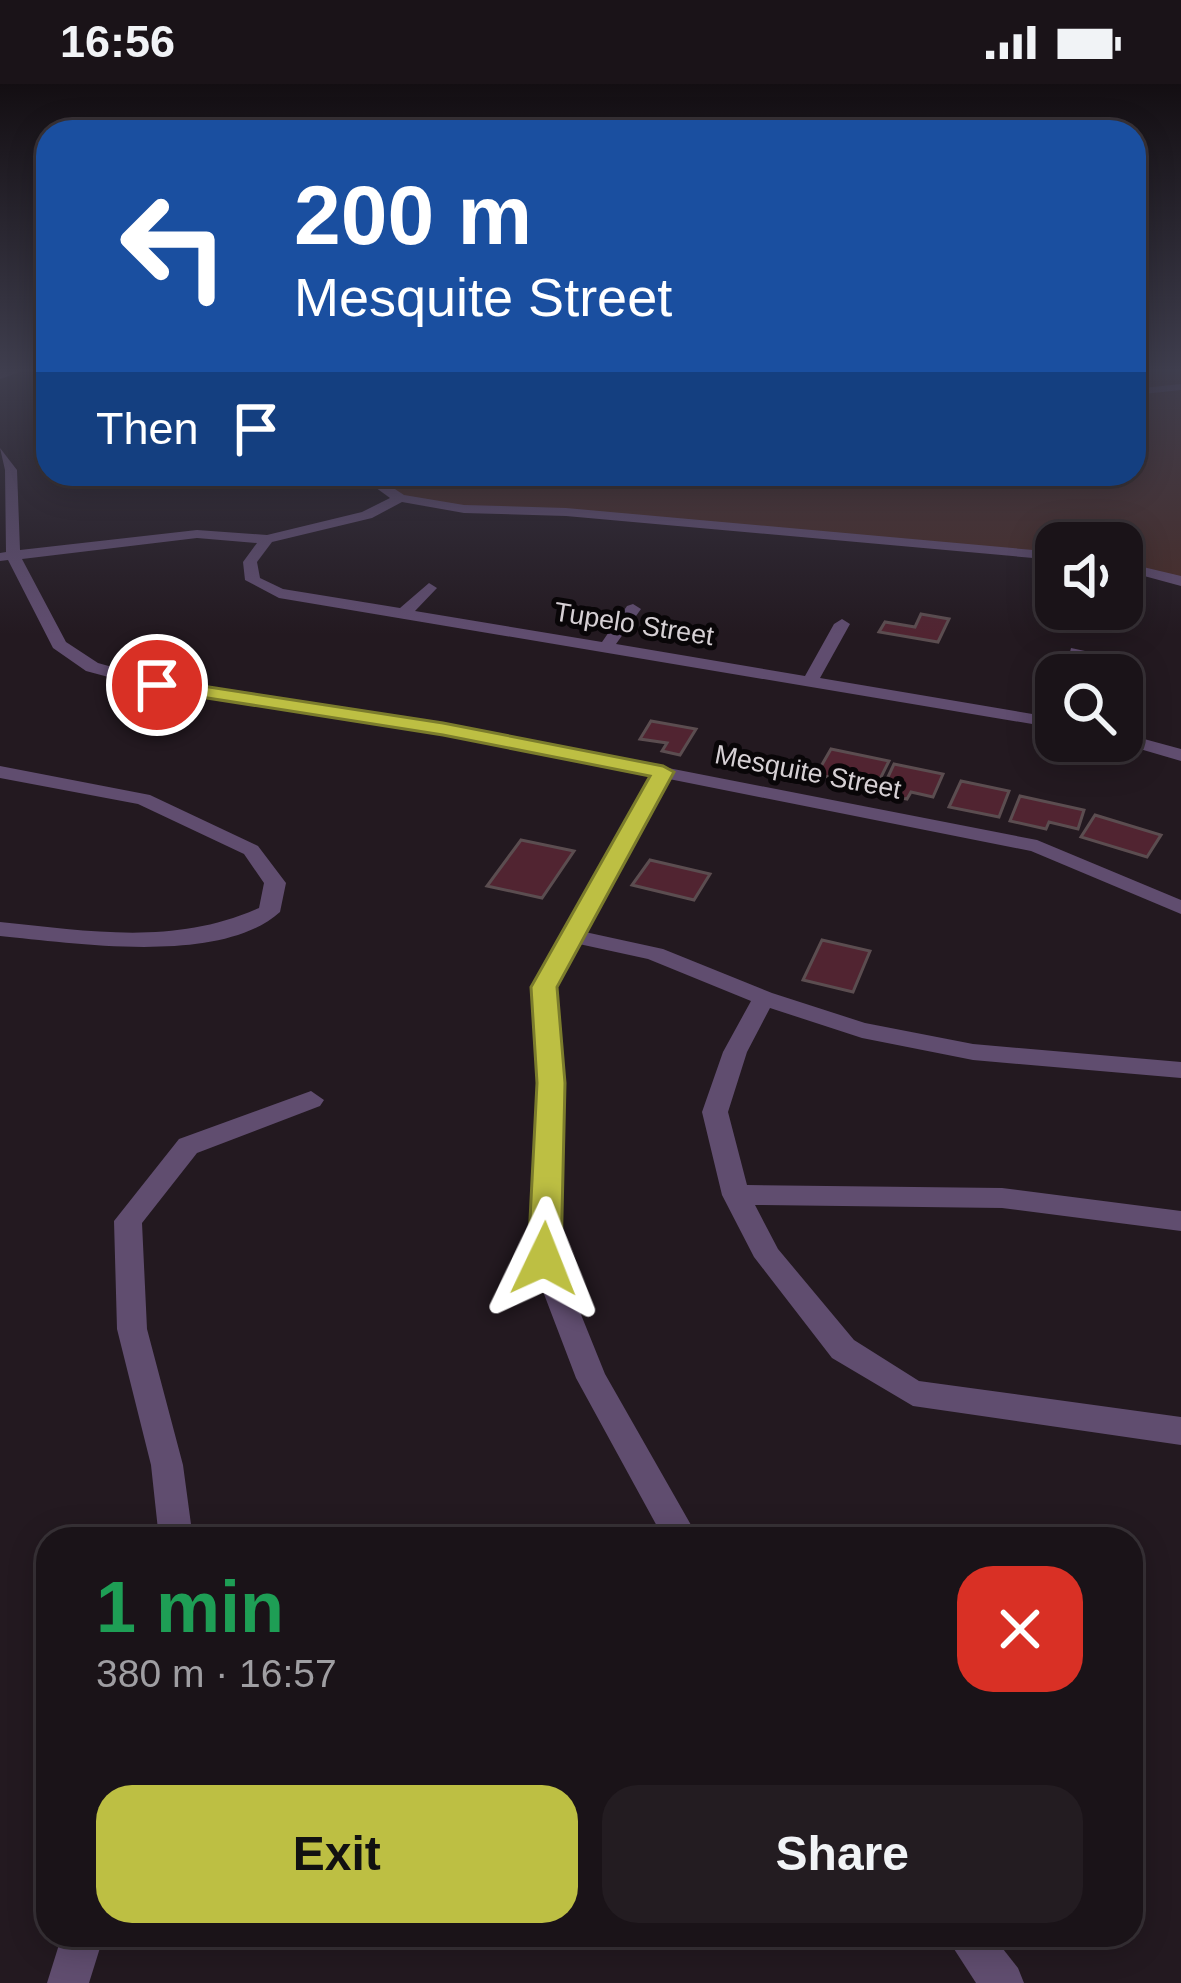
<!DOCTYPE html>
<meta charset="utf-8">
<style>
:root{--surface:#1a1318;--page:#231c21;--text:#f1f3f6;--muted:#9f9ea2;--line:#383237;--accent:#bdbf43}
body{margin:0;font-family:Helvetica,sans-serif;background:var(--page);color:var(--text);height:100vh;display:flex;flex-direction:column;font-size:45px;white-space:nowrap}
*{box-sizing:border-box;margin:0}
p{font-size:39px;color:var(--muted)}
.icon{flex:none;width:66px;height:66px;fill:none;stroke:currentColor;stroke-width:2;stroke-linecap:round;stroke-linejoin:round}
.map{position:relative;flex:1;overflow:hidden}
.drawer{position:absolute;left:36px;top:1443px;width:1107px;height:420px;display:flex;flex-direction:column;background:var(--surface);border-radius:36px;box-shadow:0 6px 30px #0003,0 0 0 3px var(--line)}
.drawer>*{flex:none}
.top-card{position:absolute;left:36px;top:36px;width:1110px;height:366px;border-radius:36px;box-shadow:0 6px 30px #0003,0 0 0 3px var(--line);background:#1a4fa0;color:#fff;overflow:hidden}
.fabs{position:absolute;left:1035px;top:438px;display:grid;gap:24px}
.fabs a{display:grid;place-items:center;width:108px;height:108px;border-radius:24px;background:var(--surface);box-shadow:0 6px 30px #0003,0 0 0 3px var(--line);font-size:60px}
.pin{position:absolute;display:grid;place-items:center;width:102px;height:102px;color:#fff;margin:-51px;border:6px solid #fff;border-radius:50%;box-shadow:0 3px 12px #0007}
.me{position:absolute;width:132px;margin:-66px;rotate:2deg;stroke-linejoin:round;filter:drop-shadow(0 0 9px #0008)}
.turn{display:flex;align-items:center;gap:42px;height:252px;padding:0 60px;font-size:54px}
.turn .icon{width:156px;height:156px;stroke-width:2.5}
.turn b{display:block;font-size:84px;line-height:102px}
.then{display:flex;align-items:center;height:114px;padding:0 60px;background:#0003;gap:24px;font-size:45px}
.round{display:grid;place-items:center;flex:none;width:126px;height:126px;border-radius:36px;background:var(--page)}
.headline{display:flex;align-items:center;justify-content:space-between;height:204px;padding:0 60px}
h1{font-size:72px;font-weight:800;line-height:90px;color:#1e9e55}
.button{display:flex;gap:24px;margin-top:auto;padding:24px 60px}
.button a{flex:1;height:138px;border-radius:36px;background:var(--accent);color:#111;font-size:48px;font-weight:800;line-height:138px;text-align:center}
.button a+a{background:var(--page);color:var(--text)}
.status{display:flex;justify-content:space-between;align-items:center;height:84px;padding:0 60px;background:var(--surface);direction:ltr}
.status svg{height:33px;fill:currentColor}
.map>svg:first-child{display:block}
.green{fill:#482b26}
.building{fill:#512431;stroke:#5b4d50;stroke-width:3}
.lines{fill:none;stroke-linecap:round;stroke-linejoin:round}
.minor{fill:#604d6f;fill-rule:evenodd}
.route{fill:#bdbf43;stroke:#7b7c2c;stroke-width:3}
.labels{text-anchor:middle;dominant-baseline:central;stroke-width:10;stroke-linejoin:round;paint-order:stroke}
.far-street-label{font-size:27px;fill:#d6d0d4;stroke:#090608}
</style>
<div class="status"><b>16:56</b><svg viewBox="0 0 49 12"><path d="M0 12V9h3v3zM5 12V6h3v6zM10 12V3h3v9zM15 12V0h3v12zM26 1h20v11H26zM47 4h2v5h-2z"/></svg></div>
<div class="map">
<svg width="1181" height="1899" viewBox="0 0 1181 1899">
<rect width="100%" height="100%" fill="#231920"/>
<!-- green -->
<path class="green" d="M1134,285h47v212l-59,-15v-23h-66v13l-490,-44 -102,-3 -64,-11 -37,-24h771z"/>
<!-- building -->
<g class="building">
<path d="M921,530l28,5 -11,23 -59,-10 6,-10 30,5z"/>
<path d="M651,637l45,8 -16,26 -18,-4 5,-8 -27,-4z"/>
<path d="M831,665l58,12 -16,32 -18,-3 4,-9 -43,-6z"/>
<path d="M894,680l49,10 -10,23 -22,-5 -4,7 -27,-5z"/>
<path d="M961,697l48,10 -10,26 -50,-10z"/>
<path d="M1020,712l64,14 -6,19 -29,-7 -3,7 -36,-8z"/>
<path d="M1095,731l66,20 -14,22 -66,-20z"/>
<path d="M521,756l53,11 -32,47 -55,-12z"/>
<path d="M650,776l60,14 -16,26 -62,-15z"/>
<path d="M822,856l48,11 -17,41 -50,-12z"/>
</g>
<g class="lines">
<!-- minor -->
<g class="minor">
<path d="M12,285h16l-28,10v-7z"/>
<path d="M1181,300v6l-47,5v-6z"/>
<path d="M0,364l17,22 3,80 177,-20 70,5 95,-23 28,-14 -33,-24h15l32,21 60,10 102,3 490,44v8l-490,-44 -102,-3 -62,-11 -30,16 -100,24 -15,20 3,16 23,11 117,19 29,-25 8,5 -22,23 187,31 25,-36 6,-2 8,5 -25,35 189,32 29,-52 8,-5 8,5 -30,54 236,40v10l-777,-130 -34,-18 -2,-18 14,-19 -60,-5 -175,21 44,83 32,21 60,17 285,44 594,116 144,60v14l-150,-63 -362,-72 -84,153 78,17 109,44 93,30 108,21 208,18v16l-208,-18 -111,-22 -92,-30 -23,44 -19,60 19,73 255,3 179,23v20l-179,-23 -247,-3 23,44 76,91 65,41 262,36v28l-268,-39 -81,-48 -78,-101 -32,-62 -20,-83 21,-60 28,-51 -103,-42 -69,-15 -23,43 7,96 -4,177 46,114 94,165h-35l-88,-161 -45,-118 8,-177 -7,-96 119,-211 -208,-42 -286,-44 -71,-19 -33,-23 -45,-88 -8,1v-8l6,-1 -1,-82z"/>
<path d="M1122,478l59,14v10l-59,-16z"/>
<path d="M1071,564l14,3 -5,24h-16z"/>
<path d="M1122,649l59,16v12l-65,-19 6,-1z"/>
<path d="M0,682l150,29 108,51 28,37 -6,29c-60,54 -206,31 -280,24v-14c88,9 175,24 259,-14l5,-25 -20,-29 -106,-50 -138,-26z"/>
<path d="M311,1007l13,9 -4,6 -123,47 -55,70 5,106 36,136 10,74h-34l-8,-74 -34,-136 -3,-108 65,-82z"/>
<path d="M62,1851h42l-15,48h-42z"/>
<path d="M945,1851h47l26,33 6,15h-48z"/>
</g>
</g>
<!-- sky -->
<linearGradient id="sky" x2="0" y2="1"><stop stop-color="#130e12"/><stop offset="0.52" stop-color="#3f3e4e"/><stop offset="1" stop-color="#3f3e4e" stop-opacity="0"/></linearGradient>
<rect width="1181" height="551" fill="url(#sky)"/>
<!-- route -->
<path class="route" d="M157,595l286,44 220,43 11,6 -117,215 8,96 -4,176 -5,9 -12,4 -11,-4 -5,-9 9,-176 -6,-96 119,-211 -207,-41 -293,-46 -3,-4z"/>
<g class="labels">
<!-- far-street labels -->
<g class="far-street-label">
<text transform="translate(634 540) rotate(9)">Tupelo Street</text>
<text transform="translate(808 688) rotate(11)">Mesquite Street</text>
</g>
</g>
</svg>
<div class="fabs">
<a><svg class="icon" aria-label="sound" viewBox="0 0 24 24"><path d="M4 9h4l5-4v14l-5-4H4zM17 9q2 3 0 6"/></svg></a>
<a><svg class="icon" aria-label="search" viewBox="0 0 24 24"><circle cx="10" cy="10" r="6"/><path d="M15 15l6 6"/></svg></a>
</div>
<div class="pin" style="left:157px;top:601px;background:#d93025"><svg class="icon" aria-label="arrive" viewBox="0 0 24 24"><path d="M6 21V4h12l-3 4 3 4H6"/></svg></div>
<svg class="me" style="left:544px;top:1175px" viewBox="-20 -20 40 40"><path d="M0-17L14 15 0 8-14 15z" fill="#bdbf43" stroke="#fff" stroke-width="4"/></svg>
<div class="top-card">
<div class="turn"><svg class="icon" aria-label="left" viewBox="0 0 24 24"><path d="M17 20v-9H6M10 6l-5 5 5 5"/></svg><div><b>200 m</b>Mesquite Street</div></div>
<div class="then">Then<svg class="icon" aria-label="arrive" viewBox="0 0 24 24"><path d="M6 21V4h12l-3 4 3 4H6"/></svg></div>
</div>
<section class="drawer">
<div class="headline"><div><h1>1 min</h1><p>380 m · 16:57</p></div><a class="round" style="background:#d93025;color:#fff"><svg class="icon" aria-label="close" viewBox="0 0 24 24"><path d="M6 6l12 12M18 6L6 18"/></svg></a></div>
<div class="button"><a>Exit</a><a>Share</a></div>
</section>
</div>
